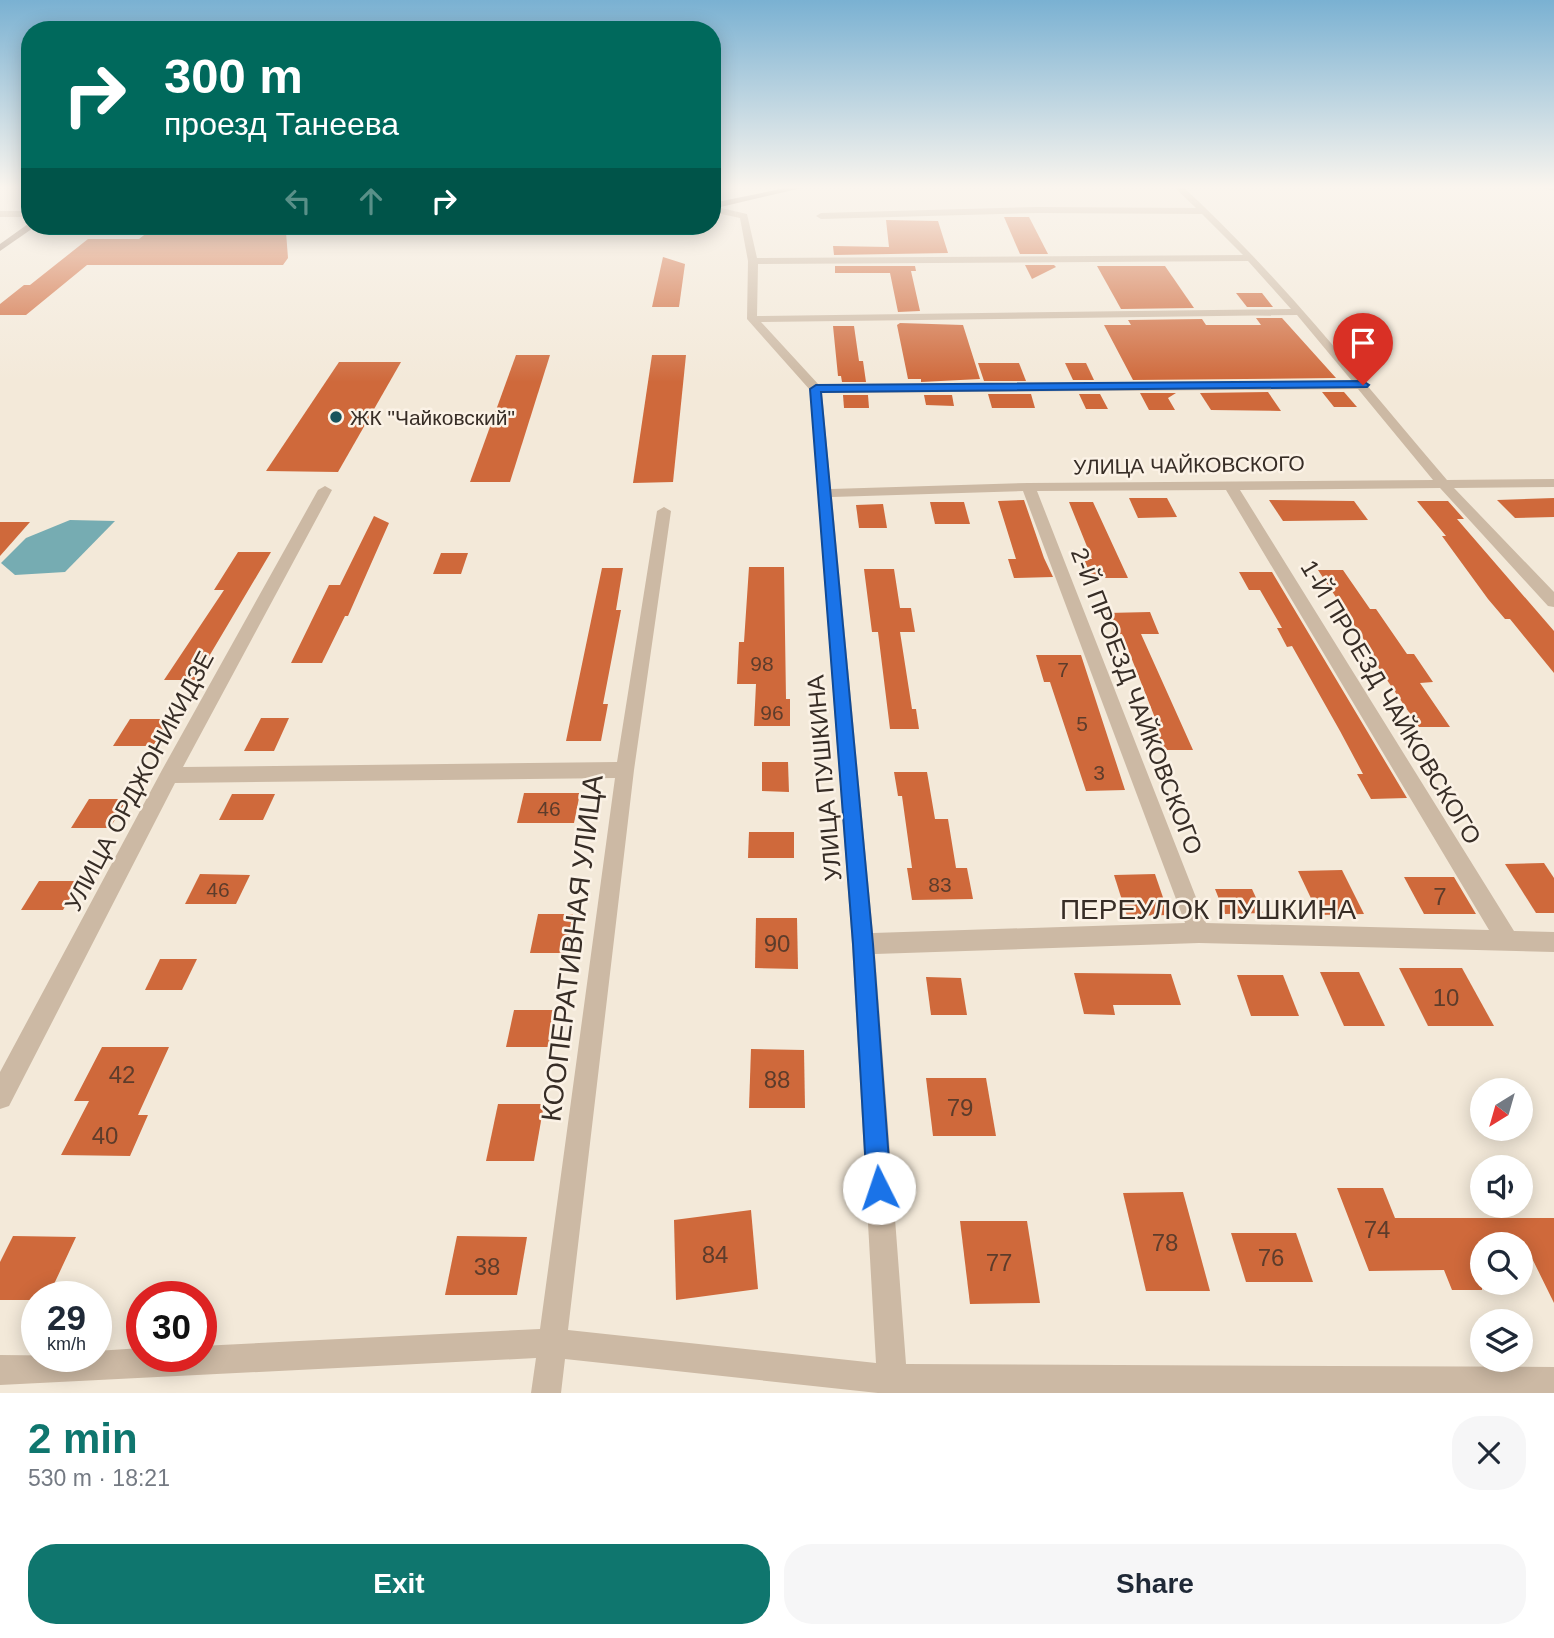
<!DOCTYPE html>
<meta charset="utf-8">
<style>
:root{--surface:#fff;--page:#f6f6f7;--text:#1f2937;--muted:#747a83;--accent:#0f766e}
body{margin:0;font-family:Helvetica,sans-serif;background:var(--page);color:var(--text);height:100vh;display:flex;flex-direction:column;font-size:26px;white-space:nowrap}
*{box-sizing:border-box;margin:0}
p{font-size:23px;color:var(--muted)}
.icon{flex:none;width:38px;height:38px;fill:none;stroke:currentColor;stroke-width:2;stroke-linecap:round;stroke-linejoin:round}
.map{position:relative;height:1393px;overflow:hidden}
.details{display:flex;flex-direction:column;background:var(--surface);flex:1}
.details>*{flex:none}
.hud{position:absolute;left:21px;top:21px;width:700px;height:214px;border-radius:28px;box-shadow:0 4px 18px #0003;background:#00695c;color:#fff;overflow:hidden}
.needle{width:46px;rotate:217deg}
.buttons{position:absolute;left:1470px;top:1078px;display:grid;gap:14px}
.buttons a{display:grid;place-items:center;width:63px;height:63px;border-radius:50%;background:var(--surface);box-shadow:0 4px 18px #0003;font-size:35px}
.speed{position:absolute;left:21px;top:1281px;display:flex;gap:14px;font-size:35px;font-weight:700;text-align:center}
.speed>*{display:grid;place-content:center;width:91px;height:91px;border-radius:50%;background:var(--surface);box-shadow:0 4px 18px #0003;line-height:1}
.speed small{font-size:18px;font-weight:400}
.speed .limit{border:10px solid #d22;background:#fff;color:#111}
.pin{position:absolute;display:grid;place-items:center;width:60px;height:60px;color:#fff;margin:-72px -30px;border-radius:50% 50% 50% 0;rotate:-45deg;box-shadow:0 0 7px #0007}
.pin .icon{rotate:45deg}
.me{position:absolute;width:77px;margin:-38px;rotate:356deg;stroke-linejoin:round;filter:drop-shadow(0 0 5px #0008)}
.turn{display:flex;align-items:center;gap:24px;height:147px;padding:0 28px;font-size:32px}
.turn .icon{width:91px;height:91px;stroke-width:2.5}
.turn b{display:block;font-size:49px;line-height:60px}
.lanes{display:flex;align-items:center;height:66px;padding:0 28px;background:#0003;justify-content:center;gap:35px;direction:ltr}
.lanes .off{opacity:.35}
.round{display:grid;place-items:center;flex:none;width:74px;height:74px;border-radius:28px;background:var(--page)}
.summary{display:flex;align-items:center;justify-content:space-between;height:119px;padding:0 28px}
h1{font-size:42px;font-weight:700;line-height:52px;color:var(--accent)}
.action{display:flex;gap:14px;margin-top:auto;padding:14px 28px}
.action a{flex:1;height:80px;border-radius:28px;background:var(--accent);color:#fff;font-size:28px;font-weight:700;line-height:80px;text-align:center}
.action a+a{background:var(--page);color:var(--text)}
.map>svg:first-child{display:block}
.water{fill:#76acb2}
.building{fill:#cf693b}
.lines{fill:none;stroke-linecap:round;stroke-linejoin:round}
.street{fill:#ccb9a4;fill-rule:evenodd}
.secondary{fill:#a08875;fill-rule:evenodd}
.route{fill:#1a73e8;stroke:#114b97;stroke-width:2}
.poi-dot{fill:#19535c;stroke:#fbf2e6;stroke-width:2.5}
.labels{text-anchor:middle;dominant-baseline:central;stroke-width:5;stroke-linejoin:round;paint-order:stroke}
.far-poi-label{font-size:21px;fill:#372d26;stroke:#fbf2e6;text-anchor:start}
.far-street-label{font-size:21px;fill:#372d26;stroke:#fbf2e6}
.number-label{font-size:21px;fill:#5d3c2b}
.street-label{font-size:24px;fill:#372d26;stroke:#fbf2e6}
.near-number-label{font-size:24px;fill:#5d3c2b}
.near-street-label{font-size:28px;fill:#372d26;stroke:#fbf2e6}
</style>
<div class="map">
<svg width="1554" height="1393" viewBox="0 0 1554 1393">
<rect width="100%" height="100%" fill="#f3e9d9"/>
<!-- water -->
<path class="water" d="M70,520l45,1 -50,51 -50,3 -14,-12 25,-25z"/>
<!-- building -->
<g class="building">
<path d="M1004,217h25l19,37h-28z"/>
<path d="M886,220l52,1 10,32 -114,2 -1,-9 56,1z"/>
<path d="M148,232h138l2,26 -5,7h-196l-61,50h-26v-11l24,-19h6l58,-46h51z"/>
<path d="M663,257l22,7 -6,43h-27z"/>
<path d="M1025,265h29l2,2 -24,12z"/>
<path d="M835,266h80l1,5h-5l9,40 -22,1 -8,-39h-55z"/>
<path d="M1097,266h68l29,42 -73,1z"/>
<path d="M1236,293h26l11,14h-26z"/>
<path d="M1256,318h26l54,60 -203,2 -29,-55h27l-3,-5 74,-1 4,6h55z"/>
<path d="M900,323l63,2 17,54 -59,3v-3h-13l-11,-54z"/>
<path d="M833,326h21l5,35h4l3,21h-24l-1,-6h-3z"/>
<path d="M516,355h34l-40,127h-40z"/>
<path d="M652,355h34l-13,127 -40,1z"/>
<path d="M339,362h62l-63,110 -72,-1z"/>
<path d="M978,363h41l7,18h-42z"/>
<path d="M1065,363h21l8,17h-21z"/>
<path d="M1268,392l13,19 -70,-1 -11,-17z"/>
<path d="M1322,392h22l13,15h-23z"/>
<path d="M1140,393h36l-8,5 7,12h-26z"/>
<path d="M988,394h43l4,14h-43z"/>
<path d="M1079,394h21l8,15h-22z"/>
<path d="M843,395h25l1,13h-25z"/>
<path d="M924,395h28l2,11 -28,-1z"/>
<path d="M1129,498h38l10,19 -39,1z"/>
<path d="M1554,498v19l-39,1 -18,-18z"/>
<path d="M1024,500l20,58 9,19 -39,1 -6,-19h8l-18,-58z"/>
<path d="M1269,500l85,1 14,19 -85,1z"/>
<path d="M1417,501h31l16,18h-7l97,112v42l-44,-54h-5l-17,-20 -46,-63h4z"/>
<path d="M930,502h34l6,22h-35z"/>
<path d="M1069,502h24l35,76h-36l-8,-19h8z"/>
<path d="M883,504l4,24h-28l-3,-23z"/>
<path d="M374,516l15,7 -41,93h-3l-23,47h-31l38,-78h11z"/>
<path d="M0,522h30l-30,34z"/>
<path d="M238,552h33l-76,128h-31l60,-90h-10z"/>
<path d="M441,553h27l-7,21h-28z"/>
<path d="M749,567h35l2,132h4v27h-36l2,-42h-19l2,-42h5z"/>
<path d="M602,568h21l-7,42h5l-18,94h5l-7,37h-35z"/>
<path d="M864,569h30l6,39h11l4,24h-15l12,77h4l3,20h-29l-12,-97h-6z"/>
<path d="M1318,570h25l27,39h6l31,45h7l19,28 -13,1 30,44h-31l-49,-72h4z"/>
<path d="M1239,572h33l135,226 -36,1 -14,-25h6l-23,-43 -48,-85 -5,1 -10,-19h5l-22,-38h-11z"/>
<path d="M1150,612l9,22h-18l52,116h-29l-12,-32h3l-33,-84h-7l-8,-21z"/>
<path d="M1036,655h45l44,135 -39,1 -36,-109h-6z"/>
<path d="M261,718h28l-15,33h-30z"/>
<path d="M130,719h40l-17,27h-40z"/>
<path d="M762,762h26l1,30 -27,-1z"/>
<path d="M894,772h33l8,47h13l8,49h11l6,31 -61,1 -5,-32h5l-10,-72h-4z"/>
<path d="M524,793h56l-6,30h-57z"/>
<path d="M232,794h43l-12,26h-44z"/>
<path d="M89,799h38l-17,29h-39z"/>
<path d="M749,832h45v26h-46z"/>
<path d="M1544,863l10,15v35h-18l-31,-49z"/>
<path d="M1342,870l22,44 -45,1 -21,-44z"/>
<path d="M200,874l50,1 -14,29h-51z"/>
<path d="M1155,874l14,41 -42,1 -13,-41z"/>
<path d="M1404,877h50l22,37h-52z"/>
<path d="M39,881h41l-17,29h-42z"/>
<path d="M1215,889h37l11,24 -38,1z"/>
<path d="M538,914h35l-7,39h-36z"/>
<path d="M756,918h41l1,51 -43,-1z"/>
<path d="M160,959h37l-15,31h-37z"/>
<path d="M1399,968h63l32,58h-66z"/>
<path d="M1320,972h39l26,54h-41z"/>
<path d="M1074,973l97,1 10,31h-68l2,10 -31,-1z"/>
<path d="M1237,975h46l16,41h-48z"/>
<path d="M926,977l35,1 6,37h-36z"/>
<path d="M514,1010h42l-6,37h-44z"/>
<path d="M102,1047h67l-31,68h10l-18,41 -69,-1 28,-54h-15z"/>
<path d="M751,1049l53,1 1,58h-56z"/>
<path d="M926,1078h60l10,58h-63z"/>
<path d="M498,1104h46l-10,57h-48z"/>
<path d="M1337,1188h46l12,30h159v85l-29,-59h-43v46h-30l-8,-20 -75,1z"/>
<path d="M1183,1192l27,99h-64l-23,-98z"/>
<path d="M751,1210l7,79 -82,11 -2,-80z"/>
<path d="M960,1221h67l13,82 -70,1z"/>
<path d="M1231,1233h65l17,49h-67z"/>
<path d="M13,1236l63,1 -28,60h-11v3h-37v-38z"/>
<path d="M457,1236l70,1 -10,58h-72z"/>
</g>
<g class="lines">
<!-- street -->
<g class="street">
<path d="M1174,187h9c98,90 178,193 264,293l107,-1v8l-100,1 100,104v15l-6,-1 -108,-118 -200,2 274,441 40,1v20l-355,-9 -324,11 31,410 648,3v26h-676l-313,-34 -4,34h-30l5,-35 -536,27v-30l96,1v-5l46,-3v8h59v-10l339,-17 75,-551 -440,5 -166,323 -9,3v-37l162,-302 156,-280 7,-4 7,4 -149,277 434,-5 40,-251 7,-4 7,4 -37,259 -66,560 308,33 -24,-419 -42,-554 -63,-71 1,-58 -8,-43 -28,-6v-6l35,8 10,44 486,-3 -41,-41 -165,-1 -216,6 -5,-3 5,-3 216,-6 159,1zM1248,261l43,48 -534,7 1,-52zM1297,315l55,66 -533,4 -58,-63zM1358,389l75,91 -405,3 -197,6 -9,-96zM1226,490l263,440 -283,-7 -169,-432zM1023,491l162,432 -312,10 -41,-436z"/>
<path d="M1539,187h15v4z"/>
<rect x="0" y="211" width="30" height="6"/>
</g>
<!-- secondary -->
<g class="secondary">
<path d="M791,187h15l-94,22v-6z"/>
<path d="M28,224l8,2 -36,25v-7z"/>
</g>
</g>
<!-- sky -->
<linearGradient id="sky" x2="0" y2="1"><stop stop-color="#7ab1d2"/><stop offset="0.49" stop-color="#faf5ee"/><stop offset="1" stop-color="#faf5ee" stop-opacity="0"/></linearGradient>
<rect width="1554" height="382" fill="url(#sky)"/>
<!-- route -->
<path class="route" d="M1363,381l6,4 -2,2 -546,5 52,552 18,244 -3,9 -9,3 -8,-3 -4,-9 -14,-244 -43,-555 6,-4z"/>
<!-- markers -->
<circle class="poi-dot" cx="336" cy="417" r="7"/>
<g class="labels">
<!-- far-poi labels -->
<g class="far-poi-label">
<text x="350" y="417">ЖК "Чайковский"</text>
</g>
<!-- far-street labels -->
<g class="far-street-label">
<text transform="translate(1189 465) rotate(-1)">УЛИЦА ЧАЙКОВСКОГО</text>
</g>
<!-- number labels -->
<g class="number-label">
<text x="762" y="663">98</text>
<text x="1063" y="669">7</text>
<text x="772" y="712">96</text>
<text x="1082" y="723">5</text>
<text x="1099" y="772">3</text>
<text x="549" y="808">46</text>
<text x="940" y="884">83</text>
<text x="218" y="889">46</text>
</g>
<!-- street labels -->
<g class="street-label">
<text transform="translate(1137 701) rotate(69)">2-Й ПРОЕЗД ЧАЙКОВСКОГО</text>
<text transform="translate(1391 702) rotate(59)">1-Й ПРОЕЗД ЧАЙКОВСКОГО</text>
<text transform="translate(824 778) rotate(-95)">УЛИЦА ПУШКИНА</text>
<text transform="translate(139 781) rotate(-62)">УЛИЦА ОРДЖОНИКИДЗЕ</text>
</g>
<!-- near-number labels -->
<g class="near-number-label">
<text x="1440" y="896">7</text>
<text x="777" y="943">90</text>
<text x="1446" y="997">10</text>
<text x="122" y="1074">42</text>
<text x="777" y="1079">88</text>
<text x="960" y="1107">79</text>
<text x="105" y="1135">40</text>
<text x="1377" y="1229">74</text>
<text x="1165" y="1242">78</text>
<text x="715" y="1254">84</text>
<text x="1271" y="1257">76</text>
<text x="999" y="1262">77</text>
<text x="487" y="1266">38</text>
</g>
<!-- near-street labels -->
<g class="near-street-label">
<text x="1208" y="909">ПЕРЕУЛОК ПУШКИНА</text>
<text transform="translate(572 948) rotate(-83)">КООПЕРАТИВНАЯ УЛИЦА</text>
</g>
</g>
</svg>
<div class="buttons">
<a><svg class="needle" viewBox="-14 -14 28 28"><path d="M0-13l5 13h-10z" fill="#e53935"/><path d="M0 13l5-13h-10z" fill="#747a83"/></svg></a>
<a><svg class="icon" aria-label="sound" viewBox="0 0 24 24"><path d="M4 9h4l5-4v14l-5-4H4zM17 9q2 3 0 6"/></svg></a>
<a><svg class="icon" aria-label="search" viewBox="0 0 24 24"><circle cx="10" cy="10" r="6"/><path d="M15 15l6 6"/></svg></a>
<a><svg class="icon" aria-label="layers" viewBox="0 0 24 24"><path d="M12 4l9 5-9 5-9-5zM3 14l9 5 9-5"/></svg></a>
</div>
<div class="speed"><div>29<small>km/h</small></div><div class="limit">30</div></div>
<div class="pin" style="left:1363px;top:385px;background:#d93025"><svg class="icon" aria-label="arrive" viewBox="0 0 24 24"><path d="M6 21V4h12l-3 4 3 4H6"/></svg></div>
<svg class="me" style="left:879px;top:1188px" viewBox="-20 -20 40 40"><circle r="19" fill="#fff"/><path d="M0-13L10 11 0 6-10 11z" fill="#1a73e8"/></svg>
<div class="hud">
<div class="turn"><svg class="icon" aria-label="right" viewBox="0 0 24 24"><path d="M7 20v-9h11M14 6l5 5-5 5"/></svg><div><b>300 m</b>проезд Танеева</div></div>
<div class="lanes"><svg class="icon off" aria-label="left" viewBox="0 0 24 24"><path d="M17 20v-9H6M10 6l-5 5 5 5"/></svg><svg class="icon off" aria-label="ahead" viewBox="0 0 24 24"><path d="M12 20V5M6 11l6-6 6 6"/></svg><svg class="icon" aria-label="right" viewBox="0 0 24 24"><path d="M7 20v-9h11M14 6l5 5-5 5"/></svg></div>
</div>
</div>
<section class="details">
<div class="summary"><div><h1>2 min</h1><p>530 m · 18:21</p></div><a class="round"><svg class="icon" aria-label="close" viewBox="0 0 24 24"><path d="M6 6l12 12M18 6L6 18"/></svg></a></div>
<div class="action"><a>Exit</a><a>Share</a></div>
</section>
